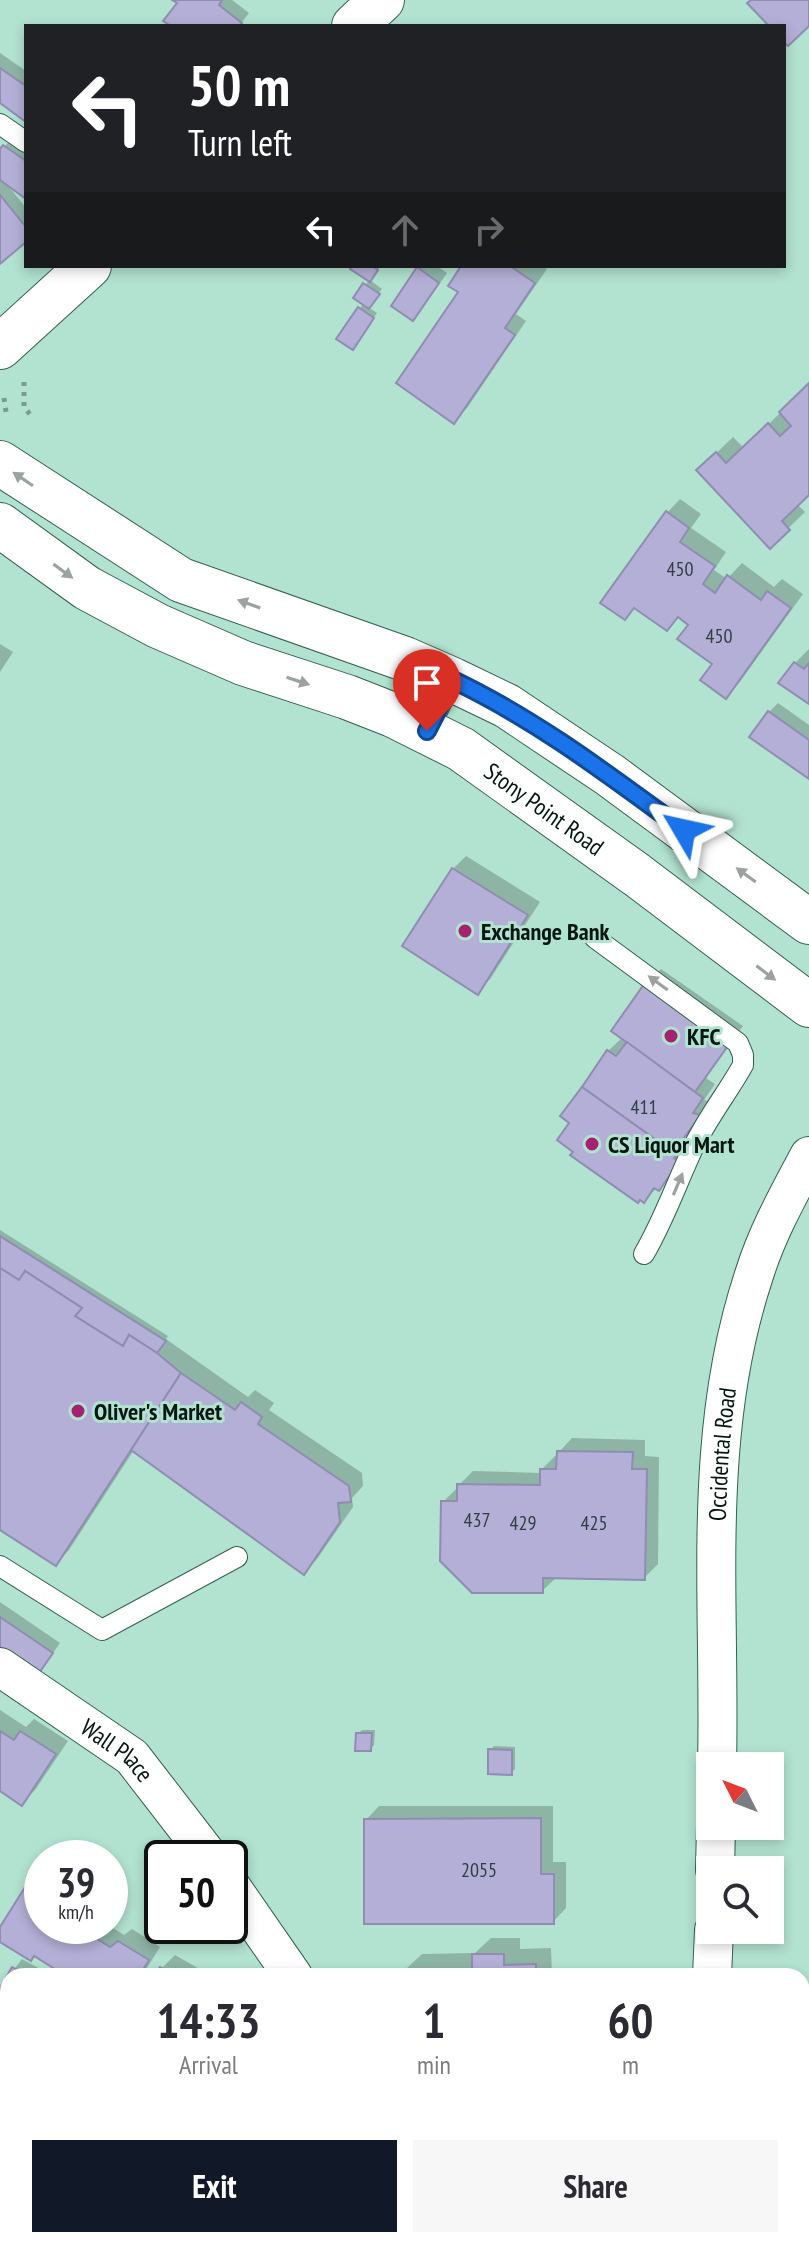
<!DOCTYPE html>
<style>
:root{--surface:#fff;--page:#f7f7f7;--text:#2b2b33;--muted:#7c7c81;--accent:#111827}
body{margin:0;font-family:"PT Sans Narrow",sans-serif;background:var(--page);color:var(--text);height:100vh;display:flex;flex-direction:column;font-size:30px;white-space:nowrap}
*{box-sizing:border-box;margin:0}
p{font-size:26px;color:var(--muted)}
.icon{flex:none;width:44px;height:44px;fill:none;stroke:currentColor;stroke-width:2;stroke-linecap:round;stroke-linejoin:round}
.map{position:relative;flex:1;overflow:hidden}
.sheet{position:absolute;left:0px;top:1968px;width:810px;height:280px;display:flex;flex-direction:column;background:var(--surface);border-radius:24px 24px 0 0;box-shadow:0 4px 12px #0003}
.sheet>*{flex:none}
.top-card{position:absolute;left:24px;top:24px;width:762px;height:244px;border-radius:0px;box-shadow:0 4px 12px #0003;background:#202124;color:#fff;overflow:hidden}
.needle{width:52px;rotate:312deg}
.buttons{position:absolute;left:696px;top:1752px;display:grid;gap:16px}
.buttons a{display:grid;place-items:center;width:88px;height:88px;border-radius:0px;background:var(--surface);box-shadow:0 4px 12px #0003;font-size:40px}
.speed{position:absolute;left:24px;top:1840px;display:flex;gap:16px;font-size:40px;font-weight:700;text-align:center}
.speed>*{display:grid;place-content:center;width:104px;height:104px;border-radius:50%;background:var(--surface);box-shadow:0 4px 12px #0003;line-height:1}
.speed small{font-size:20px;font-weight:400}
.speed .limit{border:4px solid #111;border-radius:12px;background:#fff;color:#111}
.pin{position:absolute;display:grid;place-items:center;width:68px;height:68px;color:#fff;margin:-82px -34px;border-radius:50% 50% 50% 0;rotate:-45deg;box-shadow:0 0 8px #0007}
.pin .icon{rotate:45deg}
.me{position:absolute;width:88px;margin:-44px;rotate:306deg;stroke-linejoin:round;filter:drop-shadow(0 0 6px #0008)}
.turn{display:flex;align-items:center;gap:28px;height:168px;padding:0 32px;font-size:36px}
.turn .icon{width:104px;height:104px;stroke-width:2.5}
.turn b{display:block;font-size:56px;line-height:68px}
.lanes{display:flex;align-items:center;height:76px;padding:0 32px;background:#0003;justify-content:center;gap:40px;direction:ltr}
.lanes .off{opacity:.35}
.eta{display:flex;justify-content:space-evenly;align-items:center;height:136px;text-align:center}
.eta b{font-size:48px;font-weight:700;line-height:56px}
.button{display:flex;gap:16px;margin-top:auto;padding:16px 32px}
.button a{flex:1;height:92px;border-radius:0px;background:var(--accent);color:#fff;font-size:32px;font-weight:700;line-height:92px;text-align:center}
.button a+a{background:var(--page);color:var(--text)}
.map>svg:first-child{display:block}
.shadow{fill:#0003}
.building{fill:#b3afd6;stroke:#908cb2;stroke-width:2}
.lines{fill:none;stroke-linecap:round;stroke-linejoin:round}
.lane-casing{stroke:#346051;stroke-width:22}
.street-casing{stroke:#346051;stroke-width:40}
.secondary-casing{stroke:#346051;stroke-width:46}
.path{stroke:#789d90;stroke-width:5;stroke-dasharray:4 6;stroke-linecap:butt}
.lane{stroke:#fff;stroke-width:20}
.street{stroke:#fff;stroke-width:38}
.secondary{stroke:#fff;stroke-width:44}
.oneway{fill:#9ba2a0}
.route-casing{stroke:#114b97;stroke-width:20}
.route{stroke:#1a73e8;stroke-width:14}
.poi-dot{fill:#a42270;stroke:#b2e2d0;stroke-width:3}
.labels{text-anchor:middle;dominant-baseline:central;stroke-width:6;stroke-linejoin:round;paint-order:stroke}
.number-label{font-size:20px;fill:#303d42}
.street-label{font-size:24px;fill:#051711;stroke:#b2e2d0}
.poi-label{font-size:24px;font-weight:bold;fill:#051711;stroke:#b2e2d0;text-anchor:start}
</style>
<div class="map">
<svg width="809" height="2248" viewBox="0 0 809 2248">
<rect width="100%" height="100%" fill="#b2e2d0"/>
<!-- shadow -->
<g class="shadow">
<path d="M175,0h57l17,13 -10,13h-65l5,-23z"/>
<path d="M0,53l26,18v48l-26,-19z"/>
<path d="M13,137l13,9v50l-19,-12 19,24v31l-26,22v-109z"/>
<path d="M355,266h26l-11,14 12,9 -14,18 9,6 -21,30 -18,-5 26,-35 -8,-6 14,-18z"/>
<path d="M421,266h16l10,7 -26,37 -8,9 6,-50z"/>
<path d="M464,266h78l5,3 -31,45 10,7 -59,87 -13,13 6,-129z"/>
<path d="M809,385v107l-12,12 8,8 -35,34 -71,-76 34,-33 11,11z"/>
<path d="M680,499l21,15 -10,14 35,24 -12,18 13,9 15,-16 32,24 8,-8 21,15 -64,89 -13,13 -11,-33 -24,-39 -11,-8 -13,13 -31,-23 -11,12 42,-105z"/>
<path d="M0,644l13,8 -13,20z"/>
<path d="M809,649v53l-14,-39z"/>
<path d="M778,703l31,22v51l-40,-64z"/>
<path d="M466,856l74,46 -50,77 -13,13 -24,-123z"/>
<path d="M661,969l82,57 -37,52 9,6 -11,16 8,2 -28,37 5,1 -17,35 -29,25 -71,-78 36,-71 15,-14 25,-55z"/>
<path d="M0,1230l168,106 -2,3 82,58 7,-7 19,13 -5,7 93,63 1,13 -11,12 1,9 -36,52 -13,13 -170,-122 -65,100 -13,13 -56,-36z"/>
<path d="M572,1438l73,2v16l14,1 -1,107 -14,14 -87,-1 -15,14 -99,-89 13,-13h3v-4l14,-14 69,2v-4l13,-13h4v-4z"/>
<path d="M0,1602l60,41 -20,29 -40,-13z"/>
<path d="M0,1710l26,17 8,-8 34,22 -33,49 -13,13 -22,-14z"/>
<path d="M362,1730h13l-1,15 -4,4 -12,-15z"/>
<path d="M494,1746l21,1v22l-4,4 -21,-23z"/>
<path d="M379,1806h174v56h13v46l-13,14 -187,-102z"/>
<path d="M42,1872v54h68l14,9 8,-6 28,18 -18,29h-72l-35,-22 -35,-15v-8l29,-46z"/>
<path d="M491,1938h29v11l31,-1 1,28h-147v-6l17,-16 53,-1z"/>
<path d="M175,1955l37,21h-54l4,-8z"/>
<path d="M22,1959l31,17h-44z"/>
<path d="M8,2207v33h10l-5,8h-13v-37l3,1z"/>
<path d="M32,2240h28l12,6 3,-3 9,5h-58z"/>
<path d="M175,2240h56l-4,8h-57z"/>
</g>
<!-- building -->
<g class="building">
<path d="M172,0h50l-3,5 23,18 -3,3h-68l-8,-5 14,-18z"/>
<path d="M751,0h58v26l-21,20 -4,-4v-16h-15l-22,-23z"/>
<path d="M0,68l26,18v36l-26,-19z"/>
<path d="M3,145l23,16v38l-26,-19v-31z"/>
<path d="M0,195l26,32v15l-26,22z"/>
<path d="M352,266h20l6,4 -8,12 -20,-13z"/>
<path d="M461,266h49l25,17 -30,45 10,7 -61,89 -58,-41 62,-91 -10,-6z"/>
<path d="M417,267l22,16 -26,38 -22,-15z"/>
<path d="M363,283l17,11 -11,15 -16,-11z"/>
<path d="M358,307l16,11 -21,32 -17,-11z"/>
<path d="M809,383v112l-27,26 8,9 -20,19 -74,-79 20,-18 10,11 42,-40 12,13 11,-10 -12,-14z"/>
<path d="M666,511l23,17 -9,14 35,24 -12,18 12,9 12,-18 34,25 6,-9 24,17 -65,91 -26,-19 12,-16 -35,-25 11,-14 -10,-8 -11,14 -33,-23 -9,12 -25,-17z"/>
<path d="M794,662l10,7 5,-6v41l-31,-21z"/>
<path d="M768,711l41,29v39l-60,-42z"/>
<path d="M452,868l76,47 -50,80 -76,-49z"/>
<path d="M647,980l85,60 -37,52 -84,-61z"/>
<path d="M627,1042l76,56 -10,15 8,2 -28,37 -91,-65 25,-37 9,6z"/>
<path d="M582,1087l91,65 5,1 -4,5 5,4 -20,29 -5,-3 -10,15 -4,-3 -2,3 -68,-48 3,-3 -16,-12 12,-17 -9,-7z"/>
<path d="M0,1236l166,105 -9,12 -28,-18 -6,11 -48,-30 7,-8 -57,-37 -6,9 -19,-12z"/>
<path d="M0,1268l19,12 6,-9 57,37 -7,8 48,30 6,-11 28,18 24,20 -125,193 -56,-36z"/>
<path d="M181,1373l54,37 6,-8 21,15 -4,7 91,62 2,16 -13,1 2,19 -36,53 -173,-125z"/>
<path d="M557,1451l76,1 -1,17h15l-2,111 -102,-2v15h-71l-32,-32 1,-60h16v-17l83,1v-16h16z"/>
<path d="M0,1617l53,36 -21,30 -32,-22z"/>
<path d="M0,1731l14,9 6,-9 36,23 -34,52 -22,-15z"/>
<path d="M356,1733h16l-1,18h-16z"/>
<path d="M488,1749l24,1v25l-24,-1z"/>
<path d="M541,1818v56h13v50h-190v-105z"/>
<path d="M27,1884l15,9v33h35l33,21 8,-6 31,19 -10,16h-73l-32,-20 -3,5 -31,-19v-15z"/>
<path d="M472,1954h32v11l32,-1v12h-133v-6l69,-1z"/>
<path d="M12,1967l16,9h-20v29l-8,-5v-12z"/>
<path d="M160,1967l16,9h-21z"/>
<path d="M0,2220l8,6v14h7l-5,8h-10z"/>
<path d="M77,2240h74l-5,8h-55z"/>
<path d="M172,2240h54l-4,8h-54z"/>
</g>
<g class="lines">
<!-- lane casing -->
<g class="lane-casing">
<g id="lane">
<path d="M0,124l26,18"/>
<path d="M427,731l26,-51"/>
<path d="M595,938l143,105 5,12v10c-15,27 -35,52 -49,81 -17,36 -30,74 -50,108"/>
<path d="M0,1566l102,64 135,-73"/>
</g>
</g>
<!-- street casing -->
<g class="street-casing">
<g id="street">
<path id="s1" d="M0,1667l132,90 78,101"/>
<path id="s2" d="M717,1766c4,-168 -17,-331 38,-494 13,-41 34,-78 54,-116"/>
<path d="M715,1870l1,-44"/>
<path d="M230,1885l63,91"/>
<path d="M712,1976l2,-46"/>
<path d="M0,2020l8,3"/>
<path d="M0,2119l8,5"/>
<path d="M266,2248l4,-8"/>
<path d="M694,2248l1,-8"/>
</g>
</g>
<!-- secondary casing -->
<g class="secondary-casing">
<g id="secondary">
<path d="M354,26l28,-26"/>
<path d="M0,347l89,-81"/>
<path d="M0,463l181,117 224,79 48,21 54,26 103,69 199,147"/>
<path id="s3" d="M0,525l87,63 71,38 85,37 104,34 46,18 68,34 176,126 172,130"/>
</g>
</g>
<!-- path -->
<g class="path">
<path d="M24,382v25l9,11"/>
<path d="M4,398l2,14"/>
</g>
<!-- lane -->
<use href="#lane" class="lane"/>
<!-- street -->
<use href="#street" class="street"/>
<!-- secondary -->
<use href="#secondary" class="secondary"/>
</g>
<!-- one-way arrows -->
<defs><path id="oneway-solid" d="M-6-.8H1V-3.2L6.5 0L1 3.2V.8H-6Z" transform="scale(2)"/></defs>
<g class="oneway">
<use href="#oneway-solid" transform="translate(23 479) rotate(-146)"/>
<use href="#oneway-solid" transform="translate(63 571) rotate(36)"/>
<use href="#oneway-solid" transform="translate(249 604) rotate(-160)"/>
<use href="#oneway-solid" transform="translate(298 681) rotate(18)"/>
<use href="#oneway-solid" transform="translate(746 875) rotate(-144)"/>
<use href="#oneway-solid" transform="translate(766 973) rotate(37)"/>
<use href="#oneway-solid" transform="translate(658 983) rotate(-144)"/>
<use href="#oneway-solid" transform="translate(678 1184) rotate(-67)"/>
</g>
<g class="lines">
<!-- route casing -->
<g class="route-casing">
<path id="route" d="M427,731l26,-51c84,40 157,96 231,150"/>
</g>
<!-- route -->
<use href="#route" class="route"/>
</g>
<!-- markers -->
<g class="poi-dot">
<circle cx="465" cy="931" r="8"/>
<circle cx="671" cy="1036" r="8"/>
<circle cx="592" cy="1144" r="8"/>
<circle cx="78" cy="1411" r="8"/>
</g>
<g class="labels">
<!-- number labels -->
<g class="number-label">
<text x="680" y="569">450</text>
<text x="719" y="636">450</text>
<text x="644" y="1107">411</text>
<text x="477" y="1520">437</text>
<text x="523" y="1523">429</text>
<text x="594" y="1523">425</text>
<text x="479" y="1870">2055</text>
</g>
<!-- street labels -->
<g class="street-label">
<text stroke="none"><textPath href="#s3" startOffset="618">Stony Point Road</textPath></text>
<text stroke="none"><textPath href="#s2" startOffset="312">Occidental Road</textPath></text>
<text stroke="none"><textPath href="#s1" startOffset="144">Wall Place</textPath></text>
</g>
<!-- poi labels -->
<g class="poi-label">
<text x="481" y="931">Exchange Bank</text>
<text x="687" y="1036">KFC</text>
<text x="608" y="1144">CS Liquor Mart</text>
<text x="94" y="1411">Oliver's Market</text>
</g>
</g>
</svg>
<div class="buttons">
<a><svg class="needle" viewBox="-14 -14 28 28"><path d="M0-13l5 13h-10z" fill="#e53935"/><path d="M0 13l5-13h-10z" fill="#7c7c81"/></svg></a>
<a><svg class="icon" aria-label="search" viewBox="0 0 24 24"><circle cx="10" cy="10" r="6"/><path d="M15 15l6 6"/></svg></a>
</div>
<div class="speed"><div>39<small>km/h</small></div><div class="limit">50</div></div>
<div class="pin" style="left:427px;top:731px;background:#d93025"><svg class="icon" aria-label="arrive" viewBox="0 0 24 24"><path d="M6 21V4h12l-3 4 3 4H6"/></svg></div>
<svg class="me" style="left:684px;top:830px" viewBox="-20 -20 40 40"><path d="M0-17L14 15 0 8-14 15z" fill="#1a73e8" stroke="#fff" stroke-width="4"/></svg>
<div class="top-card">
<div class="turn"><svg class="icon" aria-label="left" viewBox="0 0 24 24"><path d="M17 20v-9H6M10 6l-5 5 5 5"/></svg><div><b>50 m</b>Turn left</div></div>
<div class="lanes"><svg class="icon" aria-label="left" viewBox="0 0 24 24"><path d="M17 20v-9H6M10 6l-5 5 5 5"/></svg><svg class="icon off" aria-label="ahead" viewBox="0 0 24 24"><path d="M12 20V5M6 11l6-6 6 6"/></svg><svg class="icon off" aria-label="right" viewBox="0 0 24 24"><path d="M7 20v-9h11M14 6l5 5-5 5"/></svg></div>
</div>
<section class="sheet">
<div class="eta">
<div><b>14:33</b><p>Arrival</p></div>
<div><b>1</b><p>min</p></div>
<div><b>60</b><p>m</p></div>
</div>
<div class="button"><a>Exit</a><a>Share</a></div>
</section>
</div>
